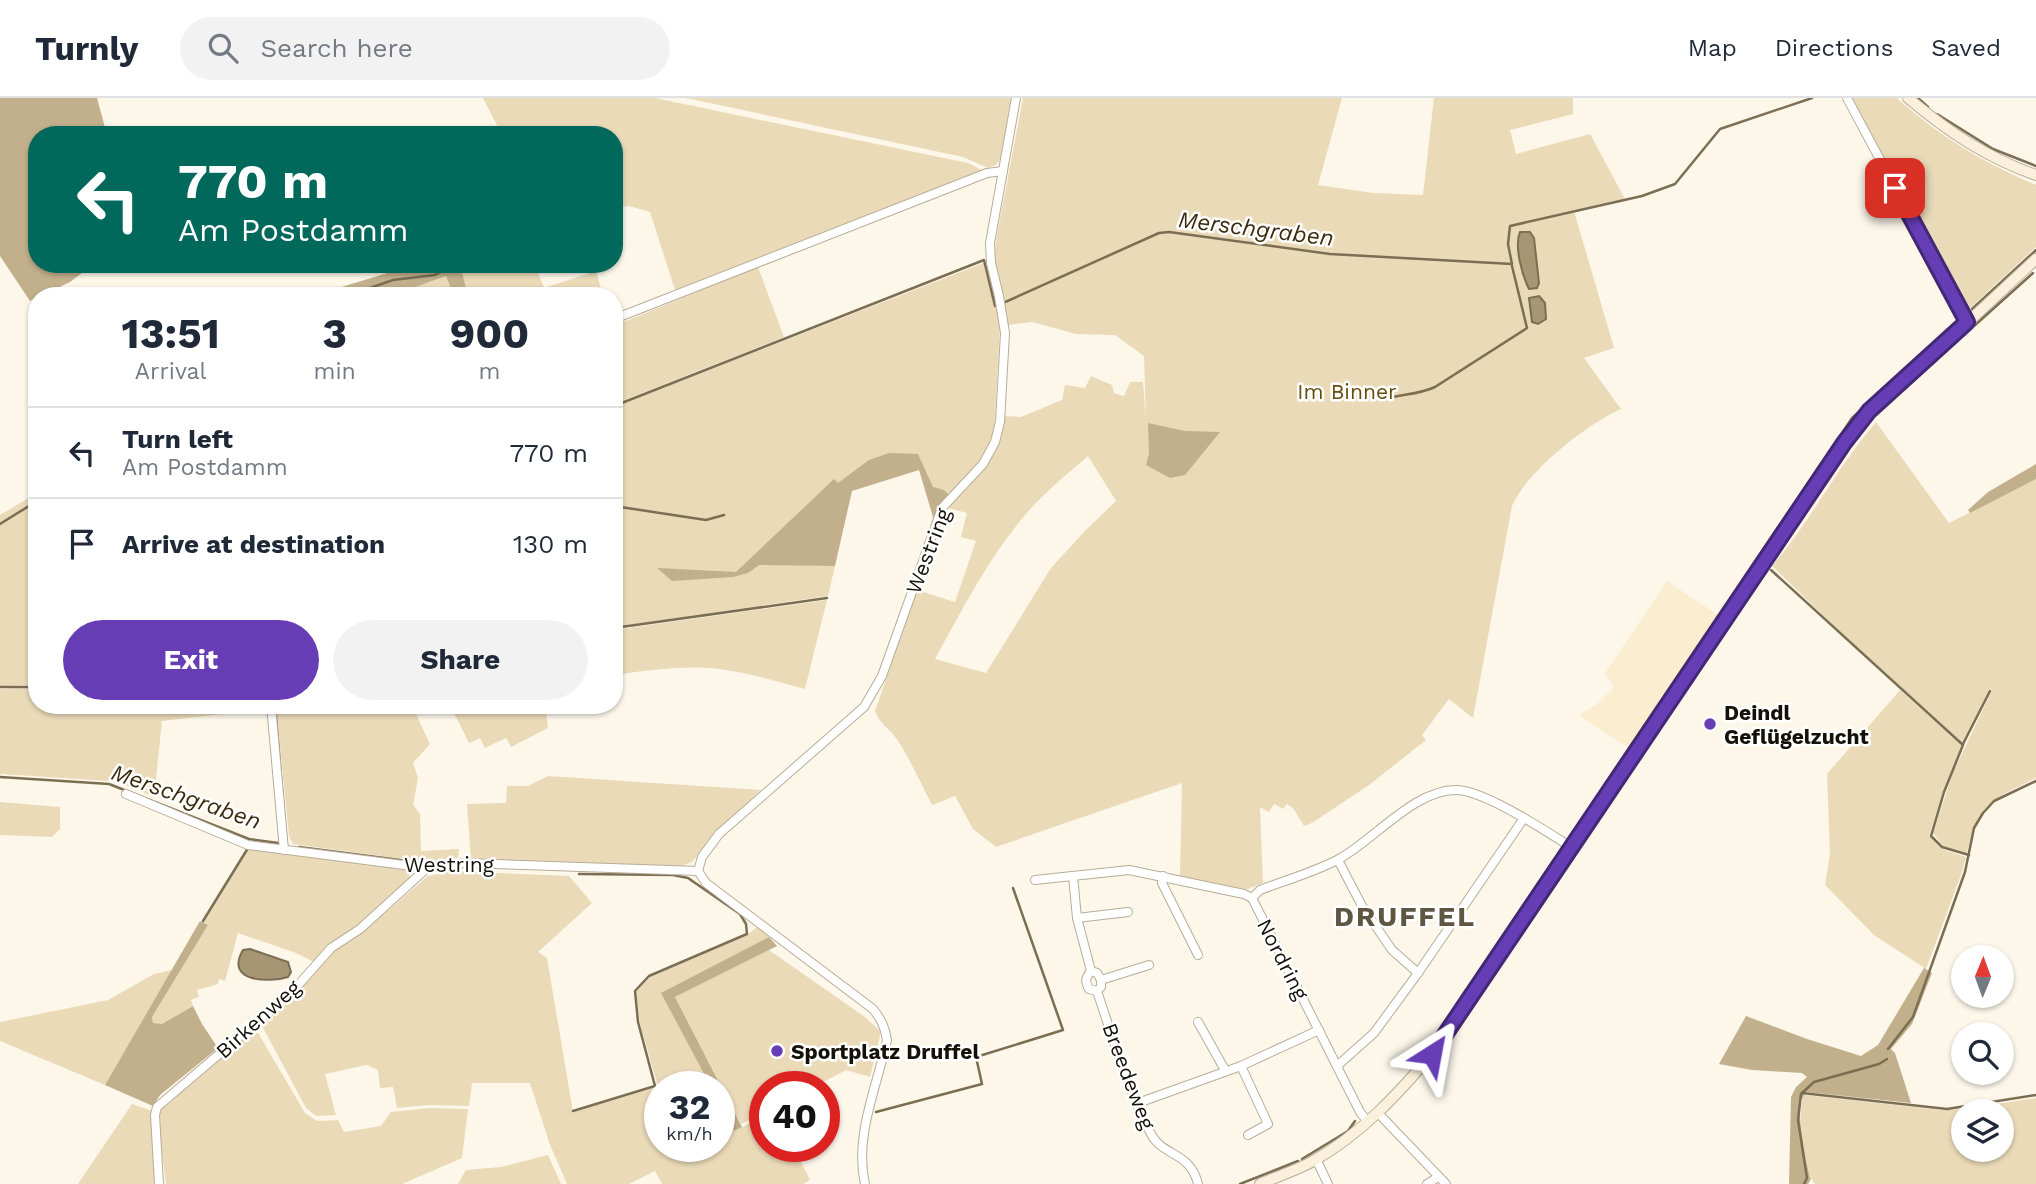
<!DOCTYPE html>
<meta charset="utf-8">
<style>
:root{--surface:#fff;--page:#f2f2f3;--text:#1f2937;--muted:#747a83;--line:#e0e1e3;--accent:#673db5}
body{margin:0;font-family:"Work Sans",sans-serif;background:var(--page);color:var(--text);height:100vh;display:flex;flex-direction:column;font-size:26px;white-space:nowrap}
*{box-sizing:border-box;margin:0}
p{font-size:23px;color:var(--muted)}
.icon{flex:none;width:38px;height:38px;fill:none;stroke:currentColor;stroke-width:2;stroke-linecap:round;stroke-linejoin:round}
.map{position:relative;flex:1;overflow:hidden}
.sheet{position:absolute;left:28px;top:189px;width:595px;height:427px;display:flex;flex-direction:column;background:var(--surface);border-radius:28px;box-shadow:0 2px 5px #0004}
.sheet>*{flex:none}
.guide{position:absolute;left:28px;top:28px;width:595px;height:147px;border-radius:28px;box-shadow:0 2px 5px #0004;background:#00695c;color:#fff;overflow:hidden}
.needle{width:46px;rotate:1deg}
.tools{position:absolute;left:1951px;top:847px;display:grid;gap:14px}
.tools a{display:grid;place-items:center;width:63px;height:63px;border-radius:50%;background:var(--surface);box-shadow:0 2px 5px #0004;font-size:35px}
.speed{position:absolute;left:644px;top:973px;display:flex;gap:14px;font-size:35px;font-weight:700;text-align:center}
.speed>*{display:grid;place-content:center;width:91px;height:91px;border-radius:50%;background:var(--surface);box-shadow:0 2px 5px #0004;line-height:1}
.speed small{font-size:18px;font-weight:400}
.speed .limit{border:10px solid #d22;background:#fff;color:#111}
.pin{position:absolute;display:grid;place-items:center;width:60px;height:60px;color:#fff;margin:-30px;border-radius:14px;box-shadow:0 4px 10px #0006}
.me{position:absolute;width:77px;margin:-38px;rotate:34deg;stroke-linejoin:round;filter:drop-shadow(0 0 5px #0008)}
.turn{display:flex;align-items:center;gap:24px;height:147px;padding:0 35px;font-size:32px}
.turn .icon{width:91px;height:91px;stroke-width:2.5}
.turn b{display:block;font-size:49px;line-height:60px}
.eta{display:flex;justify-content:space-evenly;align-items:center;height:119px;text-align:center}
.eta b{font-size:42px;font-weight:700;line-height:49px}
.cta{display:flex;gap:14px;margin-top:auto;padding:14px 35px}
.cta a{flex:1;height:80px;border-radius:42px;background:var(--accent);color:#fff;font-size:28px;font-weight:700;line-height:80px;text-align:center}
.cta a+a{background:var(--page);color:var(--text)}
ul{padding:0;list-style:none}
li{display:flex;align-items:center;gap:21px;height:91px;padding:0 35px;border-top:2px solid var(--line)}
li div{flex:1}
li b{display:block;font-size:26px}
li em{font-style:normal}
header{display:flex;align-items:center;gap:42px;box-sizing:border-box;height:98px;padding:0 35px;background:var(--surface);border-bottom:2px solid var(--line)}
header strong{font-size:33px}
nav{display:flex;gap:38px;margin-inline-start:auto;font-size:24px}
.search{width:490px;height:63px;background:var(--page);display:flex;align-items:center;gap:18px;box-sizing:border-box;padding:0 24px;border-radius:38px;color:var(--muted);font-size:26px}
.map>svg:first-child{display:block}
.built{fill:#fbedd0}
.green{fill:#eadab8;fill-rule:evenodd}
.forest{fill:#c2b08c}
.water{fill:#a79673;stroke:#7b6e53;stroke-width:2}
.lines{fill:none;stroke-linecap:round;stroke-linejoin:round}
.stream{stroke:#7b6e53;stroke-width:2.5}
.street-casing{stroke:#b7ad98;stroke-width:10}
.secondary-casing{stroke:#b7ad98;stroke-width:12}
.street{stroke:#fff;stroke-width:8}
.secondary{stroke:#fbf0db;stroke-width:10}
.route-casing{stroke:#432876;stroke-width:18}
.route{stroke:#673db5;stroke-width:12}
.poi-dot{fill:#673db5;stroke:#fff;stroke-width:2.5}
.labels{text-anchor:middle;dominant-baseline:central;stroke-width:5;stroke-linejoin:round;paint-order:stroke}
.park-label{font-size:21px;fill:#654c0d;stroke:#fff}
.street-label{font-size:21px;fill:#141109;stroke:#fff}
.poi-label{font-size:21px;font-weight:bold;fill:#141109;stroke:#fff;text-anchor:start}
.water-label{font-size:23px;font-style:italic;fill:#3a2c0d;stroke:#fff}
.district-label{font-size:28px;font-weight:bold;letter-spacing:2px;fill:#5e5542;stroke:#fff}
</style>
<header>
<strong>Turnly</strong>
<div class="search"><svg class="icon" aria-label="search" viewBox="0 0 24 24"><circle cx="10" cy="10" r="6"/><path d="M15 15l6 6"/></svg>Search here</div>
<nav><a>Map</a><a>Directions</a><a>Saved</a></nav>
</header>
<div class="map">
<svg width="2036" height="1086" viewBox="0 0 2036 1086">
<rect width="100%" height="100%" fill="#fdf7ea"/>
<!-- built -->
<path class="built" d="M1667,483l51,34 -90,133 -49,-33 19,-12 16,-16 -9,-14z"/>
<!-- green -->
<g class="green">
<path d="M483,0h172l313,65 16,8 -309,119 -25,-78 -21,-6 -15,2v-73h-112z"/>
<path d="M686,0h325l-9,59 -6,8 -8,3 -25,-11z"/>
<path d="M1023,0h319l-24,87 55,8 50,2 11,-97h139v16l-63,16 6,24 74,-20 35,65 -51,12 40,137 -30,10 37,51c-34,15 -94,62 -109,97l-39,212 -24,-19 -27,36 4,5 -57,45 -57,38 -8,3 -11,-18 -6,-4 -4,5 -9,-5 -5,8 -9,-5 3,76 -18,7 -65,-14 2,-93 -186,64 -23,-18 -18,-33 -23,9c-11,-21 -21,-44 -34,-64 -8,-13 -18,-16 -23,-30l42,-121 38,12 21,-61 -15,-4 6,-24 -19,-5 36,-42 20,-50 17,1 41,-17 3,-15 20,3 6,-12 21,9 2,8 10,3 6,-14h13l3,37 -2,-63 -29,-21 -39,-1 -44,-12 -32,4 -6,107 -8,22 -54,69 2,-26 -18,-39 -25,-3 -130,108 74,2 -7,30 -214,31v-220l372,-145 1,2 7,-3 3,-26zM1088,358l28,45 -32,31 -33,36 -65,105 -51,-14c26,-47 51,-97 86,-139 19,-24 43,-43 67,-64z"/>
<path d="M1851,0h46c42,38 87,65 139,87v62l-66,61 -7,-3 -71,-130 2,-1 -2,-4 -2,1z"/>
<path d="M460,166h75l9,24 52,-17 7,25h-135z"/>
<path d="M758,169l26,70 -170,67v-78z"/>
<path d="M446,178l8,20h-63z"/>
<path d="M1876,324l73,101 87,-44v299c-46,23 -56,23 -69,75l-24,-7 -10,-13 19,-58 40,-85 -2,-1 -28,54 -124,-113 -66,-64c39,-45 65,-99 104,-144z"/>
<path d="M37,395v187l-7,5 -30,1v-171z"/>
<path d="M827,502l-22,89c-32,-8 -64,-19 -97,-21 -32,-2 -63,3 -94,7v-45z"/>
<path d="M37,584v23h228v4l-103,12 -8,76 -32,-13 -14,-3 -108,-7v-85l29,-1z"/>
<path d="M1900,592l62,56 -19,46 -14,44 13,13 24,8 -4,15 -36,97 -52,-34 -49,-50 5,-31 -3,-80z"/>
<path d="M276,607h158l-18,9 14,30 -17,19 5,15 -5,27 7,9 1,37 38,-2 -1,9 -25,5 -140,-19 -4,-8z"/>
<path d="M450,607h95l3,23 -37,19 -5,-9 -21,10 -5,-10 -11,5z"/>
<path d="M548,678l213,14 -45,42 -24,30 -10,4 -211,-6 -4,-56 39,-1 1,-17h21z"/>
<path d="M0,704l60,5v22l-8,8 -52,-2z"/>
<path d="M249,750l160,22 1,9 -52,48 -44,35 -18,-9 -58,-20 -13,48 -6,-2 -1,5 -21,6 2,7 -8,3 2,6 -31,18h-9l-1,-7 56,-92 -5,-2z"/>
<path d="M450,773l119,5 23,27 -54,49 9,6 26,154 85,-25 -18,-63 -4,-32 14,-15 96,-41 11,-9 12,10 -107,56 49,94h-51v59h59v-43l15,28 31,-15v30h28l17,34 -7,4h-141l-7,-13 -26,13h-62l-17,-39 -20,-62h-58l-3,23 -40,-1 -32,3 -4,-21 -13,1 -2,-18 -11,-5 -42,9 11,41 -20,1 -10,-8 -45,-84 74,-74 27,-17 66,-57z"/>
<path d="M769,852l96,67 16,15 -11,45 -24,-7 -32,17h-49v25l-24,12 -66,-127z"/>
<path d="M172,872l-67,115 -105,-44v-19l108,-22 46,-26z"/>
<path d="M252,933h5l48,82 12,8 21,-1 6,12 37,-6 10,-14 39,-4 38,1 -6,49 -60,26h-236l-9,-67 2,-7z"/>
<path d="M1805,997l136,15 24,-1 71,-11v86h-221c-10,-11 -20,-78 -10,-89zM1964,1013h38v39h-38z"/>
<path d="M132,1006l20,7 4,73h-78z"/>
<path d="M548,1057l13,29h-103l8,-14 35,-3z"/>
</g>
<!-- forest -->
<g class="forest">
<path d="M0,0h97l10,37h-70v129h57l-24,18 -40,19 -30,-45z"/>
<path d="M417,166h43l8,32h-14l-8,-20 -55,20 -16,-2 -63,2z"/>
<path d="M1148,325l37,8 35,1 -35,43 -15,3 -24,-13 3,-11z"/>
<path d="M889,355l29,1 15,33 11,3 5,5 -16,22 -14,-47 -67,21 -17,75 -76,-1 -11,8 -15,4 -61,4 -15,-13 79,4 98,-93 4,4 31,-23z"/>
<path d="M2036,366v15l-66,34 -2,-3 20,-18z"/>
<path d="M200,823l8,4 -56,92 1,6 9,1 31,-18 9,18 16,24 -58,47 -7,11 -48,-21z"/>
<path d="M769,839l8,9 -102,51 67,130 -8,4 -15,-28v-16h-8l-50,-94z"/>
<path d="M1924,870l8,5 -20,51 -21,25 4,4 16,50 -105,-11c0,1 -5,9 -5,9 -4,14 5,64 10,78l-3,5h-19l2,-87 5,-10 11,-10 -5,-4 -50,-3 -33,-6 27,-48 61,23 54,17 17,-11z"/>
</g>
<!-- water -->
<g class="water">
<path d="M1520,134h10l4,6 5,45 -2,5 -8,1c-7,-14 -15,-43 -9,-57z"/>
<path d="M1539,198l6,7 1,16 -8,5 -6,-2 -3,-24z"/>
<path d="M250,851l38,13 3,10 -3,5c-19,6 -64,5 -45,-27z"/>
</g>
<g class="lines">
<!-- stream -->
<g class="stream">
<path d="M1918,0l10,9"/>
<path d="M1937,16l56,35 43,17"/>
<path d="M347,198l46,-16 42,-5 21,-11"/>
<path d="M1003,205l156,-70 10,-1 161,22 182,10 -4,-20 2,-18 132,-30 33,-12 45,-55 92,-31"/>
<path d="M1972,211l64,-59"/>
<path d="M1974,228l59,-53"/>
<path d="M1382,302c18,-6 36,-5 53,-13l92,-59 -15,-62"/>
<path d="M614,308l370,-146 11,46 2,-1"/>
<path d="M1884,309l81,-73"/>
<path d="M1851,346l22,-27"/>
<path d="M1810,383l42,-63 61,-55"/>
<path d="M1819,395l24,-38"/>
<path d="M614,408l92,14 18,-5"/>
<path d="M1807,411l6,-9"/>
<path d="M0,426l37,-23"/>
<path d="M1785,445l14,-22"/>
<path d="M1771,472l192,175 -19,47 -13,44 11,11 27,8"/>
<path d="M614,530l213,-30"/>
<path d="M1699,548l102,-152"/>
<path d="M1687,565l7,-9"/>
<path d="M0,589h29l8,-6"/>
<path d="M275,607l11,132"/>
<path d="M1654,616l26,-39"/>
<path d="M1963,646l27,-53"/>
<path d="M1630,651l18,-26"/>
<path d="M0,679l109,7 140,55 29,4"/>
<path d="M299,749l132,17"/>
<path d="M203,823l45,-73"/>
<path d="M1888,951l25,-32 52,-145 9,-44 9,-15 11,-12 42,-20"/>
<path d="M1802,995l145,16 89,-14"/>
<path d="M573,1013l82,-25 -17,-64 -3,-31 14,-15 98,-42 -1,-10 -6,-10 -52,-36 -15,-3 -94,-1"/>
<path d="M876,1014l106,-28 -6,-27 87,-27 -50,-142"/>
<path d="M1302,1061l46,-28 7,-10"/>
<path d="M1240,1086l58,-23"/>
<path d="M1804,1086l3,-6 -9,-58 3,-26 13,-12 65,-18 8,-5"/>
</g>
<!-- street casing -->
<g class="street-casing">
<g id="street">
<path d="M1847,0l120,224"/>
<path d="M614,221l373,-146 16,-2"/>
<path d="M271,607l13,145"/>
<path d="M126,696l122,51 179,23 38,-5 233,8"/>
<path d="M1338,762l24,46 30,44 26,23"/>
<path d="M1073,778l4,42 14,53 6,2 4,7v7l-4,4c16,48 31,99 54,143 12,23 39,17 47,50"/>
<path d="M1163,778l-1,7 36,72"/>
<path d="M1035,782l94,-10 115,24 8,4"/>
<path d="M1252,800l8,-8c26,-10 55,-18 79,-31 36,-20 76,-70 118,-69 28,1 89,41 114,57"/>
<path d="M1252,800l108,214 8,10"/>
<path d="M1077,820l51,-6"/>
<path d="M1091,873c-6,7 -6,11 -2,18l8,2"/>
<path d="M1101,882l48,-15"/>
<path d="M1198,924l27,48"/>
<path d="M1241,968l27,58 -20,11"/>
<path d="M1337,968l37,-33 44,-60 106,-155"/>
<path d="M1138,1005l103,-37 78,-36"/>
<path d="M1378,1015l68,71"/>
<path d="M1316,1061l12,25"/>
<path d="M159,1086l-4,-69 2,-8 135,-115 39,-44 29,-19 67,-61"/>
<path d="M865,1086c-11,-48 12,-97 22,-144 -2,-13 -6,-21 -14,-31l-167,-126 -8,-12 4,-14 17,-23 145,-127 18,-31 60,-168 41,-44 12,-22 5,-20 5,-89 -6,-37 -8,-33 -1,-20 26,-145"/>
<path d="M1427,1086l11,-7"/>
</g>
</g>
<!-- secondary casing -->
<g class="secondary-casing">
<g id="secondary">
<path d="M1908,0c39,33 79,60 128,77"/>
<path d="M1260,1086c18,-8 38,-14 55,-24 47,-27 82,-65 117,-106l426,-630 178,-165"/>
</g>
</g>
<!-- street -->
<use href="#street" class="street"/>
<!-- secondary -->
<use href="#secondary" class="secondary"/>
</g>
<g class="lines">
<!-- route casing -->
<g class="route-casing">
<path id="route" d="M1432,956l412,-611 25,-32 98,-89 -72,-134"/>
</g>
<!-- route -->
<use href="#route" class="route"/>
</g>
<!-- markers -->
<g class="poi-dot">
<circle cx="1710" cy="626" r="7"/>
<circle cx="777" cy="953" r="7"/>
</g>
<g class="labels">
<!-- park labels -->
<g class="park-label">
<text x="1347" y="293">Im Binner</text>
</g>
<!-- street labels -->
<g class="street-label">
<text transform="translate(928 453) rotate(-69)">Westring</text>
<text x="449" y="766">Westring</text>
<text transform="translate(1283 861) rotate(63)">Nordring</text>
<text transform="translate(258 921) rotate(-42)">Birkenweg</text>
<text transform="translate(1129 978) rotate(69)">Breedeweg</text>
</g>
<!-- poi labels -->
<g class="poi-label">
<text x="1724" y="614">Deindl<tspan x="1724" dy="24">Geflügelzucht</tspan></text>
<text x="791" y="953">Sportplatz Druffel</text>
</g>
<!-- water labels -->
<g class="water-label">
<text transform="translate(1256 131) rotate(7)">Merschgraben</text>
<text transform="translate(186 699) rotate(19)">Merschgraben</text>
</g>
<!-- district labels -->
<g class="district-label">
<text x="1405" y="818">DRUFFEL</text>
</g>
</g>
</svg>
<div class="tools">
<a><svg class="needle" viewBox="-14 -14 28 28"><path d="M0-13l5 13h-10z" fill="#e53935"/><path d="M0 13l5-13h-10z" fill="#747a83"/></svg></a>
<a><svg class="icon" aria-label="search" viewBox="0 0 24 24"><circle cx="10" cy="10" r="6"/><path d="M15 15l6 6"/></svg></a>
<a><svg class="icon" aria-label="layers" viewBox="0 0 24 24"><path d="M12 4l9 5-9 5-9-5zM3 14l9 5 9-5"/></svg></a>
</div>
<div class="speed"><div>32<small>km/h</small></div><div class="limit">40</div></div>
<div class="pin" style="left:1895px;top:90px;background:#d93025"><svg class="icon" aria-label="arrive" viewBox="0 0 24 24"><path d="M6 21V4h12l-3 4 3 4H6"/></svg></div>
<svg class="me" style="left:1432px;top:956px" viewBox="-20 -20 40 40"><path d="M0-17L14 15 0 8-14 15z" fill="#673db5" stroke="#fff" stroke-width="4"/></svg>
<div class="guide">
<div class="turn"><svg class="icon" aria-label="left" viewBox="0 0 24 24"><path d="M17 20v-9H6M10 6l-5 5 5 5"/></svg><div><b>770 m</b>Am Postdamm</div></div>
</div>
<section class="sheet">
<div class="eta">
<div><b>13:51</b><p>Arrival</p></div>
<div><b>3</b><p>min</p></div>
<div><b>900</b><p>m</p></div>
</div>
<ul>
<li><svg class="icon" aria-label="left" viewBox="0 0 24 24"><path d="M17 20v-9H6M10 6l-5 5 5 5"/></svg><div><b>Turn left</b><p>Am Postdamm</p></div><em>770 m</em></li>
<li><svg class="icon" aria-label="arrive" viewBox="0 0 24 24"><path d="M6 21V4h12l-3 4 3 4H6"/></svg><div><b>Arrive at destination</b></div><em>130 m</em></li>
</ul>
<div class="cta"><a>Exit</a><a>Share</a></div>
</section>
</div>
